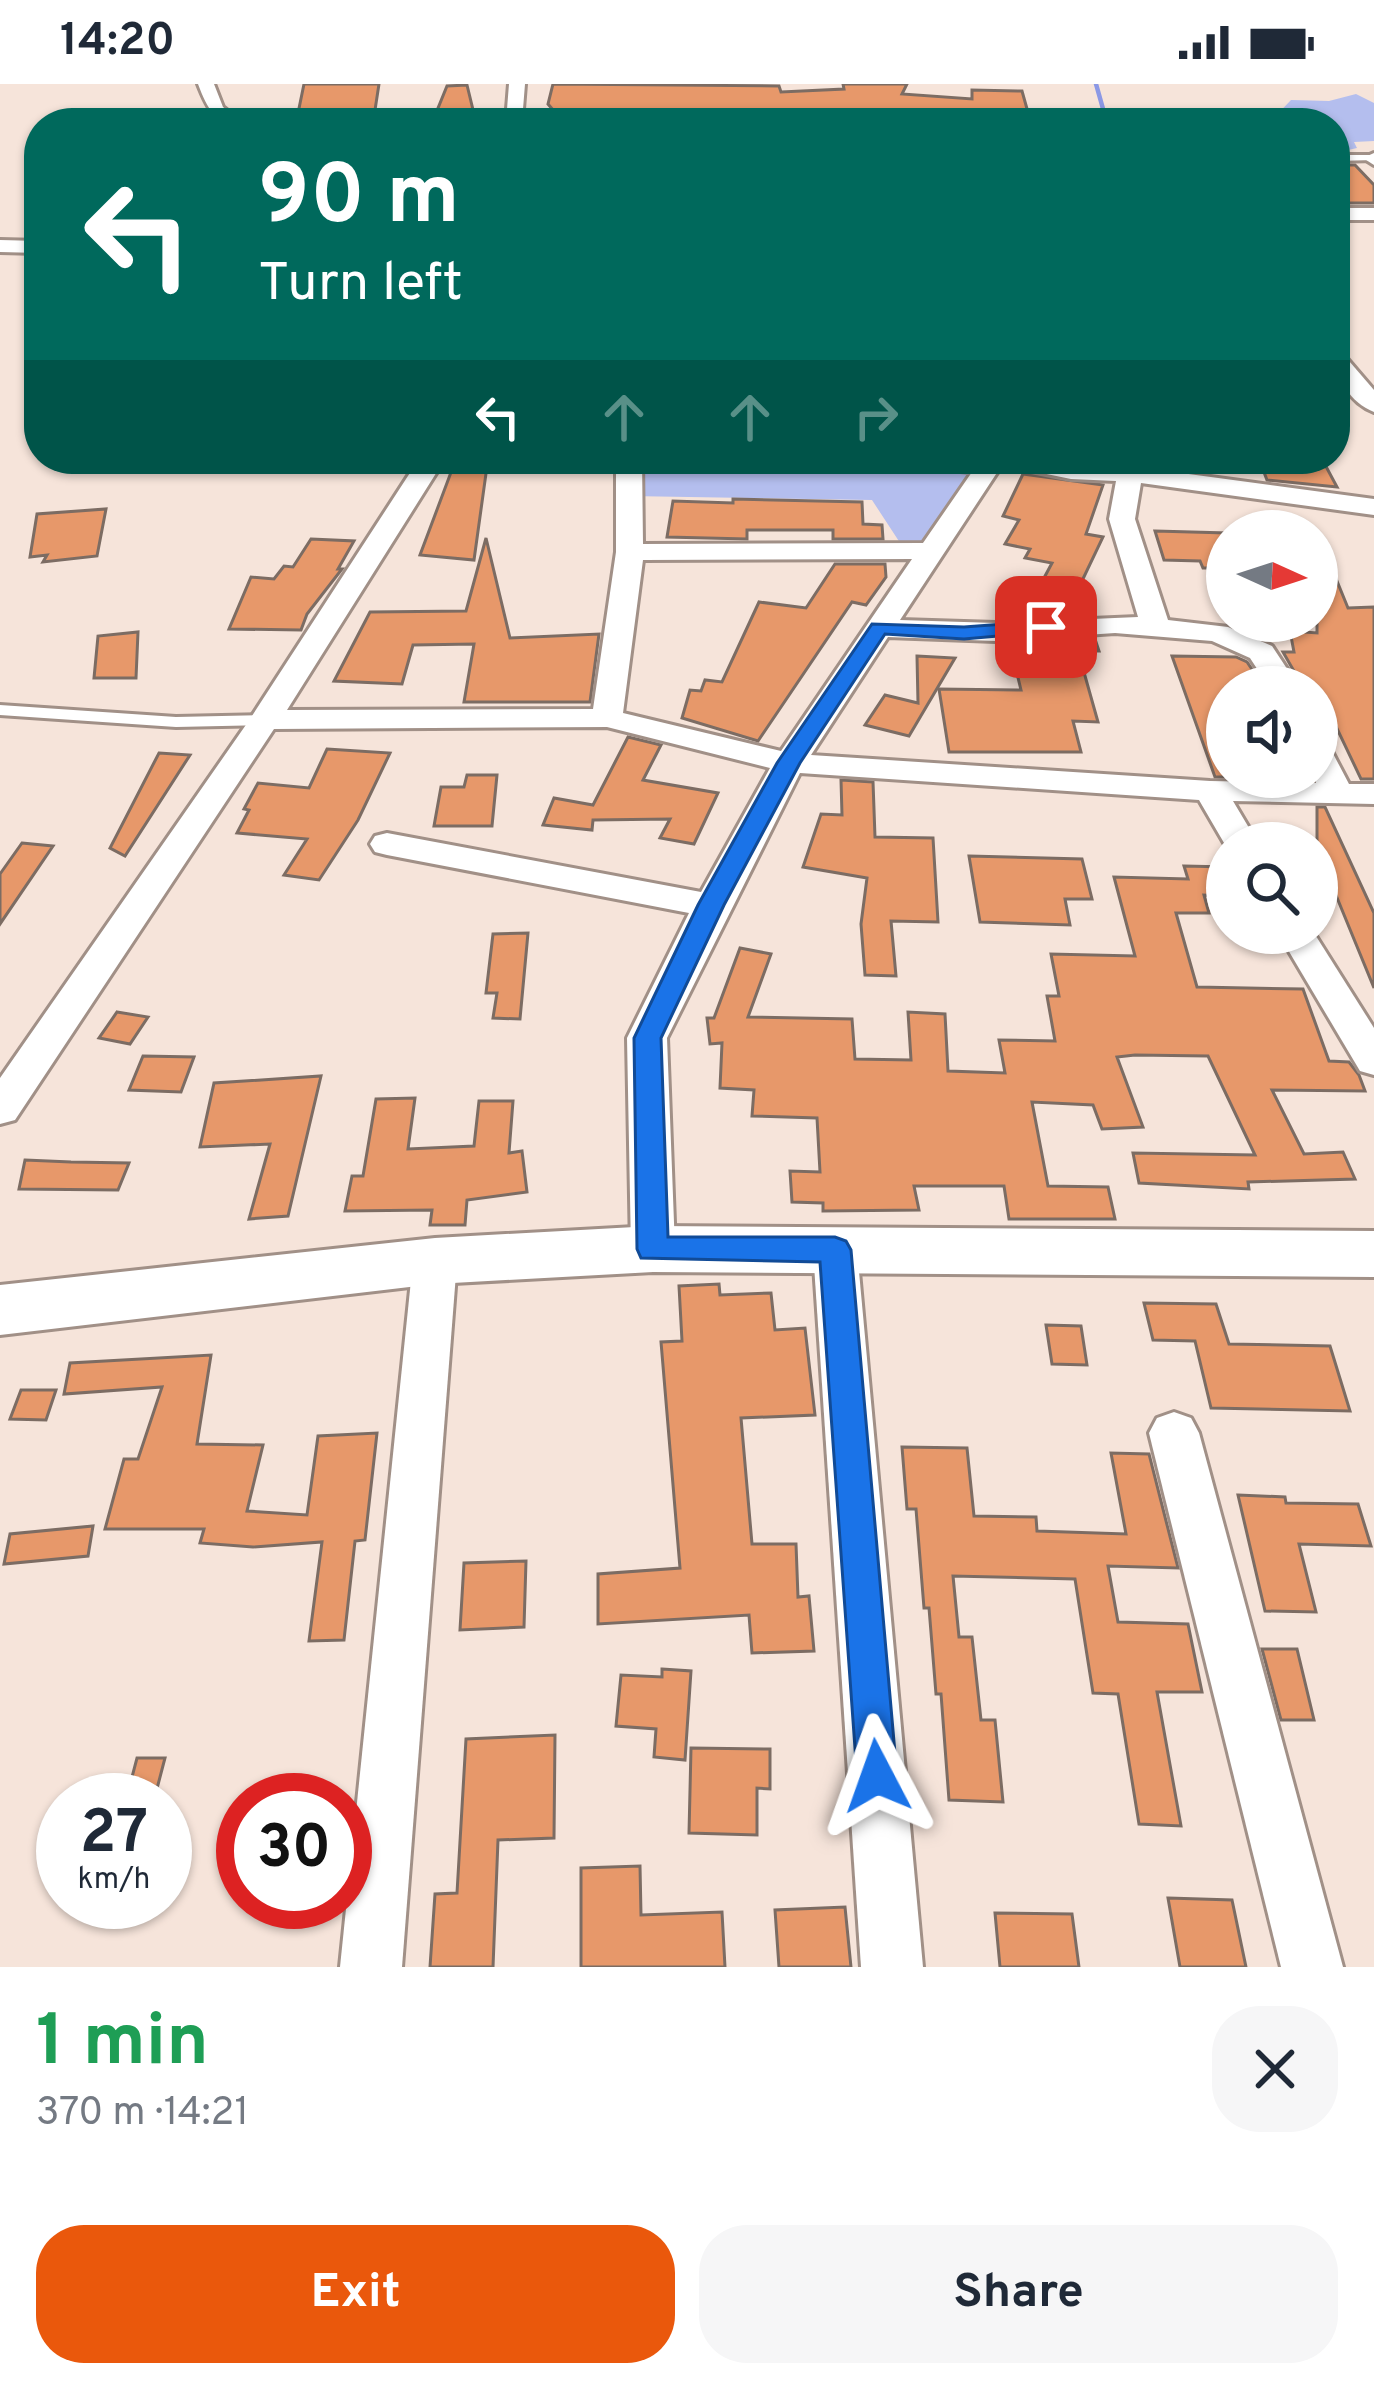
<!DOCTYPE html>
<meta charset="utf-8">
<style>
:root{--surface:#fff;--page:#f6f6f7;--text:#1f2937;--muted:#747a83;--accent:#ea580c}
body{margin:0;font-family:Overpass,sans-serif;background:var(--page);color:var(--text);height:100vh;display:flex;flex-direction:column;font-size:45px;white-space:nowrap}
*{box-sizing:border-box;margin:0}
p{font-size:39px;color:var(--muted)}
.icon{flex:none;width:66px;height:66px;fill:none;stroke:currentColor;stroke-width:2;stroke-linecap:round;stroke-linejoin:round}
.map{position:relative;height:1883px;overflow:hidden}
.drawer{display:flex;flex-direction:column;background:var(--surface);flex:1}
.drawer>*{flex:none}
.hud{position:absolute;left:24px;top:24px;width:1326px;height:366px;border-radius:48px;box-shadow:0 3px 9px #0004;background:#00695c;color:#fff;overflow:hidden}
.needle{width:78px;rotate:93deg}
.fabs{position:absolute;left:1206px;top:426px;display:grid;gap:24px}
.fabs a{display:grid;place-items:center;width:132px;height:132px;border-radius:50%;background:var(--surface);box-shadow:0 3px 9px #0004;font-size:60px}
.speed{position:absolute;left:36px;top:1689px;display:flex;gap:24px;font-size:60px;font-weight:700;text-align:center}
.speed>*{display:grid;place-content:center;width:156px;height:156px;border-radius:50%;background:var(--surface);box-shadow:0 3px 9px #0004;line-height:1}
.speed small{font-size:30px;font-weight:400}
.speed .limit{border:18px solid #d22;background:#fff;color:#111}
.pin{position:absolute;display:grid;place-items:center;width:102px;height:102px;color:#fff;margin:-51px;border-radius:24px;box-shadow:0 6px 18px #0006}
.me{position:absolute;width:132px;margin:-66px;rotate:356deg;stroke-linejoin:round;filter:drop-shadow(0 0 9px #0008)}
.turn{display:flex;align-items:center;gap:42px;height:252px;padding:0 36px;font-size:54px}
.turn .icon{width:156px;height:156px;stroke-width:2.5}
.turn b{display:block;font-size:84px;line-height:102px}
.lanes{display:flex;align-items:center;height:114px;padding:0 36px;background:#0003;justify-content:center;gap:60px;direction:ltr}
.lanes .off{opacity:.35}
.round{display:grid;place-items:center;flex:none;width:126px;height:126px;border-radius:48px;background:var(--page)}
.summary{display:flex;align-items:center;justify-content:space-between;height:204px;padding:0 36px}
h1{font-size:72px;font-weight:700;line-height:90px;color:#1e9e55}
.action{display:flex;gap:24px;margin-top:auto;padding:24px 36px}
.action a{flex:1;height:138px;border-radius:48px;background:var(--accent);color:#fff;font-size:48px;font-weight:700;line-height:138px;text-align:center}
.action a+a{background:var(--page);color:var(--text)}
.status{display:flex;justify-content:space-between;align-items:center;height:84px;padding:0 60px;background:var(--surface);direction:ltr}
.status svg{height:33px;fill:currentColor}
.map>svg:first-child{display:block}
.green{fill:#b4beee}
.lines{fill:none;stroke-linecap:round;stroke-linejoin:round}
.stream{stroke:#8b98e5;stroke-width:4.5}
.building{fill:#e7986a;stroke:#7c6c63;stroke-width:3}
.service-casing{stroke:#a19087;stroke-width:6}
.minor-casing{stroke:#a19087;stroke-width:6}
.tertiary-casing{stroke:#a19087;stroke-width:6}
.service{fill:#fff;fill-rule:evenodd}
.minor{fill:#fff;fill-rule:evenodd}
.tertiary{fill:#fff;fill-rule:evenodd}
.route{fill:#1a73e8;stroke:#114b97;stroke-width:3}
</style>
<div class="status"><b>14:20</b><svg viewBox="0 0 49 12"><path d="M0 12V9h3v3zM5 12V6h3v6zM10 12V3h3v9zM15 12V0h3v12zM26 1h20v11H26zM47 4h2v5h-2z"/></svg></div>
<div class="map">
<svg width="1374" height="1883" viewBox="0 0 1374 1883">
<rect width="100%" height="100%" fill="#f6e4da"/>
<!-- green -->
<g class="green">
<path d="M1356,10l18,9v38l-20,1 3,6 -22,5v-30h-66l22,-23 38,1z"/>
<path d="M635,375h279l74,7 -58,85 -24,1 -34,-52 -243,-4z"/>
</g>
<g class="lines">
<!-- stream -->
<path class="stream" d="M1096,0l11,39"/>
</g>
<!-- building -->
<g class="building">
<path d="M304,0h75l-6,39h-38l1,-4 -40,4z"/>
<path d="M553,0l226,2 2,6 63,-3 -1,-5h64l-5,10 70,5v-9l50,1 9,32h-377l-1,-5h-16l-1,-6 -12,-1 -41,2 -4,10h-15l-16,-19z"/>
<path d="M467,1l8,33h-41l13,-32z"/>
<path d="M1335,81h20l19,20v18h-39z"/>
<path d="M456,375h32l-14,101 -54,-5z"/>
<path d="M1259,375h63l15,28 -70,-7z"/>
<path d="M1023,390l80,11 -17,49 17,3 -22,46 8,32 -35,1 -10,-38 8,-15 -27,-5 5,-9 -25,-5 14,-24 -16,-4z"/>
<path d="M733,415l129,3 1,22 19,1 1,14h-50v-9h-86v9l-80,-2 6,-36 60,2z"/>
<path d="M106,425l-9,47 -54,6 4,-7 -17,2 7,-43z"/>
<path d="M1155,447l72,2v35h-24l-3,-7 -36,-1z"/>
<path d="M1317,448l31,76 26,-1v172h-13l-29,-61h-15v-31h-14l-20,-35h11l-4,-21 27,2z"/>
<path d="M486,454l24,100 89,-4 -9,68h-126l10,-58 -61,1 -11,39 -68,-3 36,-69 96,-1z"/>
<path d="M311,455l43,2 -16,28h4l-35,45 -6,16 -72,-1 22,-52 23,2 10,-13 9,1z"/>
<path d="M835,480h50l1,13 -20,28 -14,-3 -94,139 -76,-23 8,-28 11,1 4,-11 17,2 37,-80 47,6z"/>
<path d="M138,548l-2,46h-42l4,-42z"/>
<path d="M1095,555l4,12h-21l20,71 -25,-1 8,31h-132l-10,-63 82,1 -11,-45z"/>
<path d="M917,572l38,2 -46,78 -44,-11 20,-30 33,8z"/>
<path d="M1172,572l64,1 11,5 17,25h-37v90h-12z"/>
<path d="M628,653l33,8 -18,35 75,13 -24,51 -34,-6 10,-19 -77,1 -1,10 -49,-5 11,-27 39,7z"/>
<path d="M327,665l63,4 -32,67 -39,60 -35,-5 23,-36 -70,-6 12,-23 -5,-1 14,-26 51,5z"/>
<path d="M159,669l31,2 -65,101 -15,-8z"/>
<path d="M467,691h30l-5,51h-58l7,-39h23z"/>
<path d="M841,696l32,2 2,55 58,1 5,84 -47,-1 5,55 -31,-1 -4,-51 6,-46 -64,-11 18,-53 21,1z"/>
<path d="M1317,723h8l49,106v75l-50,-122h-7z"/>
<path d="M22,759l31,3 -53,78v-50z"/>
<path d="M969,772l113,3 10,40h-27l5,26 -90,-3z"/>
<path d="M1184,782l43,1v29l-23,-1 5,18h-33l21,74 106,2 26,72 20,1 10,13 6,16 -93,-1 32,64 39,-2 12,27 -107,3 1,7 -110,-6 -6,-30 122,2 -47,-99 -73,-1 -18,2 26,70 -41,2 -9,-24 -61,-3 16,84 60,1 7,32h-106l-5,-33h-90l5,24 -96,1v-8l-31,-1 -2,-31 30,1 -3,-54 -65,-2 2,-26 -34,-2 2,-45 -12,1 -3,-26h7l26,-70 31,6 -23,63 104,2 3,40 56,1 -3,-48 37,2 3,57 57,2 -6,-33 56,1 -8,-45h12l-8,-42 84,2 -21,-79 74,2z"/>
<path d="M528,849l-8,86 -27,-1 4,-25h-11l7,-59z"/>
<path d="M117,928l31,5 -18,27 -31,-6z"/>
<path d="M143,972l51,1 -13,35 -52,-2z"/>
<path d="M321,992l-33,140 -39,3 21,-75 -70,3 14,-64z"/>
<path d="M415,1014l-7,51 66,-3 5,-45h34l-4,52 13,-2 5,41 -60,8 -2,25h-35l2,-15 -87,1 7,-35h11l13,-77z"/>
<path d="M25,1076l46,2 58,1 -11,27 -99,-1z"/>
<path d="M719,1200l1,11 51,-2 4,37 30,-2 10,87 -74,3 11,126h44l2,53 11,-1 5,55 -62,2 -3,-38 -151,9v-50l82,-6 -19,-226 21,-1 -3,-55z"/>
<path d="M1144,1219l72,1 13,40 101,2 20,65 -139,-3 -16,-67 -42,-1z"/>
<path d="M1046,1241l35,1 6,39 -35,-1z"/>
<path d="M211,1271l-14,89 66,1 -16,66 60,4 11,-79 59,-3 -12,107 -10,1 -11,99 -35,1 13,-99 -69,5 -53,-4 4,-14h-99l19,-70h14l24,-72 -98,7 6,-31z"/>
<path d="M21,1306h35l-10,30 -36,-1z"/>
<path d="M902,1363l65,1 7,68 62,1 1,14 89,3 -15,-81 38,1 29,114 -70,-2 10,56 70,2 14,68h-45l24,134 -42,-2 -21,-130 -25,-1 -18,-114 -122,-3 6,61h13l9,83h14l8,82 -54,-2 -8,-106h-5l-7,-86h-5l-8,-99h-9z"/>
<path d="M1238,1411l47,2 1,6 72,1 13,42 -72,-2 17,68 -51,-1z"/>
<path d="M93,1442l-5,30 -84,8 6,-30z"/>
<path d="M526,1477l-2,66 -64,3 4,-67z"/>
<path d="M1262,1565h35l17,71h-33z"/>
<path d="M662,1585l29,2 -6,89 -31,-3 2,-28 -40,-3 5,-51 41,2z"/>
<path d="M555,1651l-1,103 -56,2 -5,127h-63l5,-73 22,-1 9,-154z"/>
<path d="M691,1664l79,1v40l-13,-1v47l-68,-2z"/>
<path d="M137,1674h28l-11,42h-28z"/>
<path d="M640,1782l1,49 81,-3 3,55h-144v-99z"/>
<path d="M1168,1814l64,2 14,67h-66z"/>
<path d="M845,1823l6,60h-72l-4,-57z"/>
<path d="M995,1829l77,1 7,53h-79z"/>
</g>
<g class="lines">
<!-- service casing -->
<g class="service-casing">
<g id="service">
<path d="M1182,34l3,1 3,4h-10z"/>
<path d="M1335,71h37l2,5 -39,1z"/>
<path d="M0,621l176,12 89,-2 8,5 -8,5 -89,2 -176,-12z"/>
</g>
</g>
<!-- minor casing -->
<g class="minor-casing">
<g id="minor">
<path d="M198,0h16l9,23 20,16c-29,0 -35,-13 -45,-39z"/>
<path d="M509,0h16l-2,25 6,14h-16l-6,-14z"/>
<path d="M1374,69v12l-11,-7z"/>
<rect x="1335" y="124" width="39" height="12"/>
<path d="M0,156l39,1v12l-39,-1z"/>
<path d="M1335,268l8,2 31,36v22c-24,-9 -39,-35 -39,-60z"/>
<path d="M419,375h26l-158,251 306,-1 23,-157v-93h26l1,85 280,-1 49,-71 -58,-5 -13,-8h148l70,7 1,-7h26l-2,9 230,31v16l-233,-32 -6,36 33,101 60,7 44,19 27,41h-30l-19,-29 -38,-17 -97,-8 -119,8 -108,-4 -77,118 399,26 106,2 1,-42 11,3 21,40h25v20l-141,-3 25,42h-31v5l-28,-48 -399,-27 -133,265 8,211 -6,12 -16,6 -16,-6 -6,-12 -4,-211 62,-125 -302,-58 -12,-3 -5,-8 5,-8 12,-3 314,59 69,-124 -163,-41 -333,2 -259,391 -15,4v-46l250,-359zM1002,381l69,14 45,2 -7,38 29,98 -142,6 -96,-3zM912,475l-131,192 -158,-38 20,-153z"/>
<path d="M1278,849h36l60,95v47l-14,-4z"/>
<path d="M835,1148l16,6 6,12 66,717h-62l-48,-717 6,-12z"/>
<path d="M435,1159l16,5 6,13 -55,706h-62l73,-706 6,-13z"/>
<path d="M1174,1328l17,6 8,15 144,534h-62l-132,-534 8,-15z"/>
</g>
</g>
<!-- tertiary casing -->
<g class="tertiary-casing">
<path id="tertiary" d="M653,1142l721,5v46l-721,-5 -218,12 -435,51v-50l435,-47z"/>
</g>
<!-- service -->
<use href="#service" class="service"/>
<!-- minor -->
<use href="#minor" class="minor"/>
<!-- tertiary -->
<use href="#tertiary" class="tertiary"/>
</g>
<!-- route -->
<path class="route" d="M1046,537l7,1v9l-89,8 -79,-5 -85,129 -76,142 -63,133 7,199h167l11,4 5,9 46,526 -6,14 -14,6 -14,-6 -6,-14 -37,-514 -179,-4 -4,-9 -3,-211 64,-133 79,-142 95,-139 92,3z"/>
</svg>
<div class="fabs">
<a><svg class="needle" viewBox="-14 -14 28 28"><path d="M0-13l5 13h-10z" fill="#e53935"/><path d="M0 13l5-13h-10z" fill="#747a83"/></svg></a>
<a><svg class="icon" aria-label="sound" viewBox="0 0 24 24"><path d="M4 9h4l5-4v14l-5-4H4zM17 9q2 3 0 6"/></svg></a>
<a><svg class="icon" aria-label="search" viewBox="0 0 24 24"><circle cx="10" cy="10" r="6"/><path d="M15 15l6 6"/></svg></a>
</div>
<div class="speed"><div>27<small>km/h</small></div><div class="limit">30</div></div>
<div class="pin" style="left:1046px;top:543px;background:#d93025"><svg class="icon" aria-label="arrive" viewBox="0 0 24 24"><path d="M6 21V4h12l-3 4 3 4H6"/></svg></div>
<svg class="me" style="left:877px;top:1692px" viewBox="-20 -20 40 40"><path d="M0-17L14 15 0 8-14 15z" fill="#1a73e8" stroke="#fff" stroke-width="4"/></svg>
<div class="hud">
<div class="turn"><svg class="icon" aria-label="left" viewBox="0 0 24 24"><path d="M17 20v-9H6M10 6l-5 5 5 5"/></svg><div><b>90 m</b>Turn left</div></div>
<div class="lanes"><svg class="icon" aria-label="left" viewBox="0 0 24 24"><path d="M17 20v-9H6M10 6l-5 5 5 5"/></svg><svg class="icon off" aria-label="ahead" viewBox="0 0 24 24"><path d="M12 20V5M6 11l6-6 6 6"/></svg><svg class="icon off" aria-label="ahead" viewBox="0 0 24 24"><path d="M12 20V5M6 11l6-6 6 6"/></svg><svg class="icon off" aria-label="right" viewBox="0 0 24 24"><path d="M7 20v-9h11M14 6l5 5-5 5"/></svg></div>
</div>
</div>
<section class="drawer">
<div class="summary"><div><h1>1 min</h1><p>370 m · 14:21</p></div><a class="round"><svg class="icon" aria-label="close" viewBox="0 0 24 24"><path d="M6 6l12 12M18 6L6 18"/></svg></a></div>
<div class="action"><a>Exit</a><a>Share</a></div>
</section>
